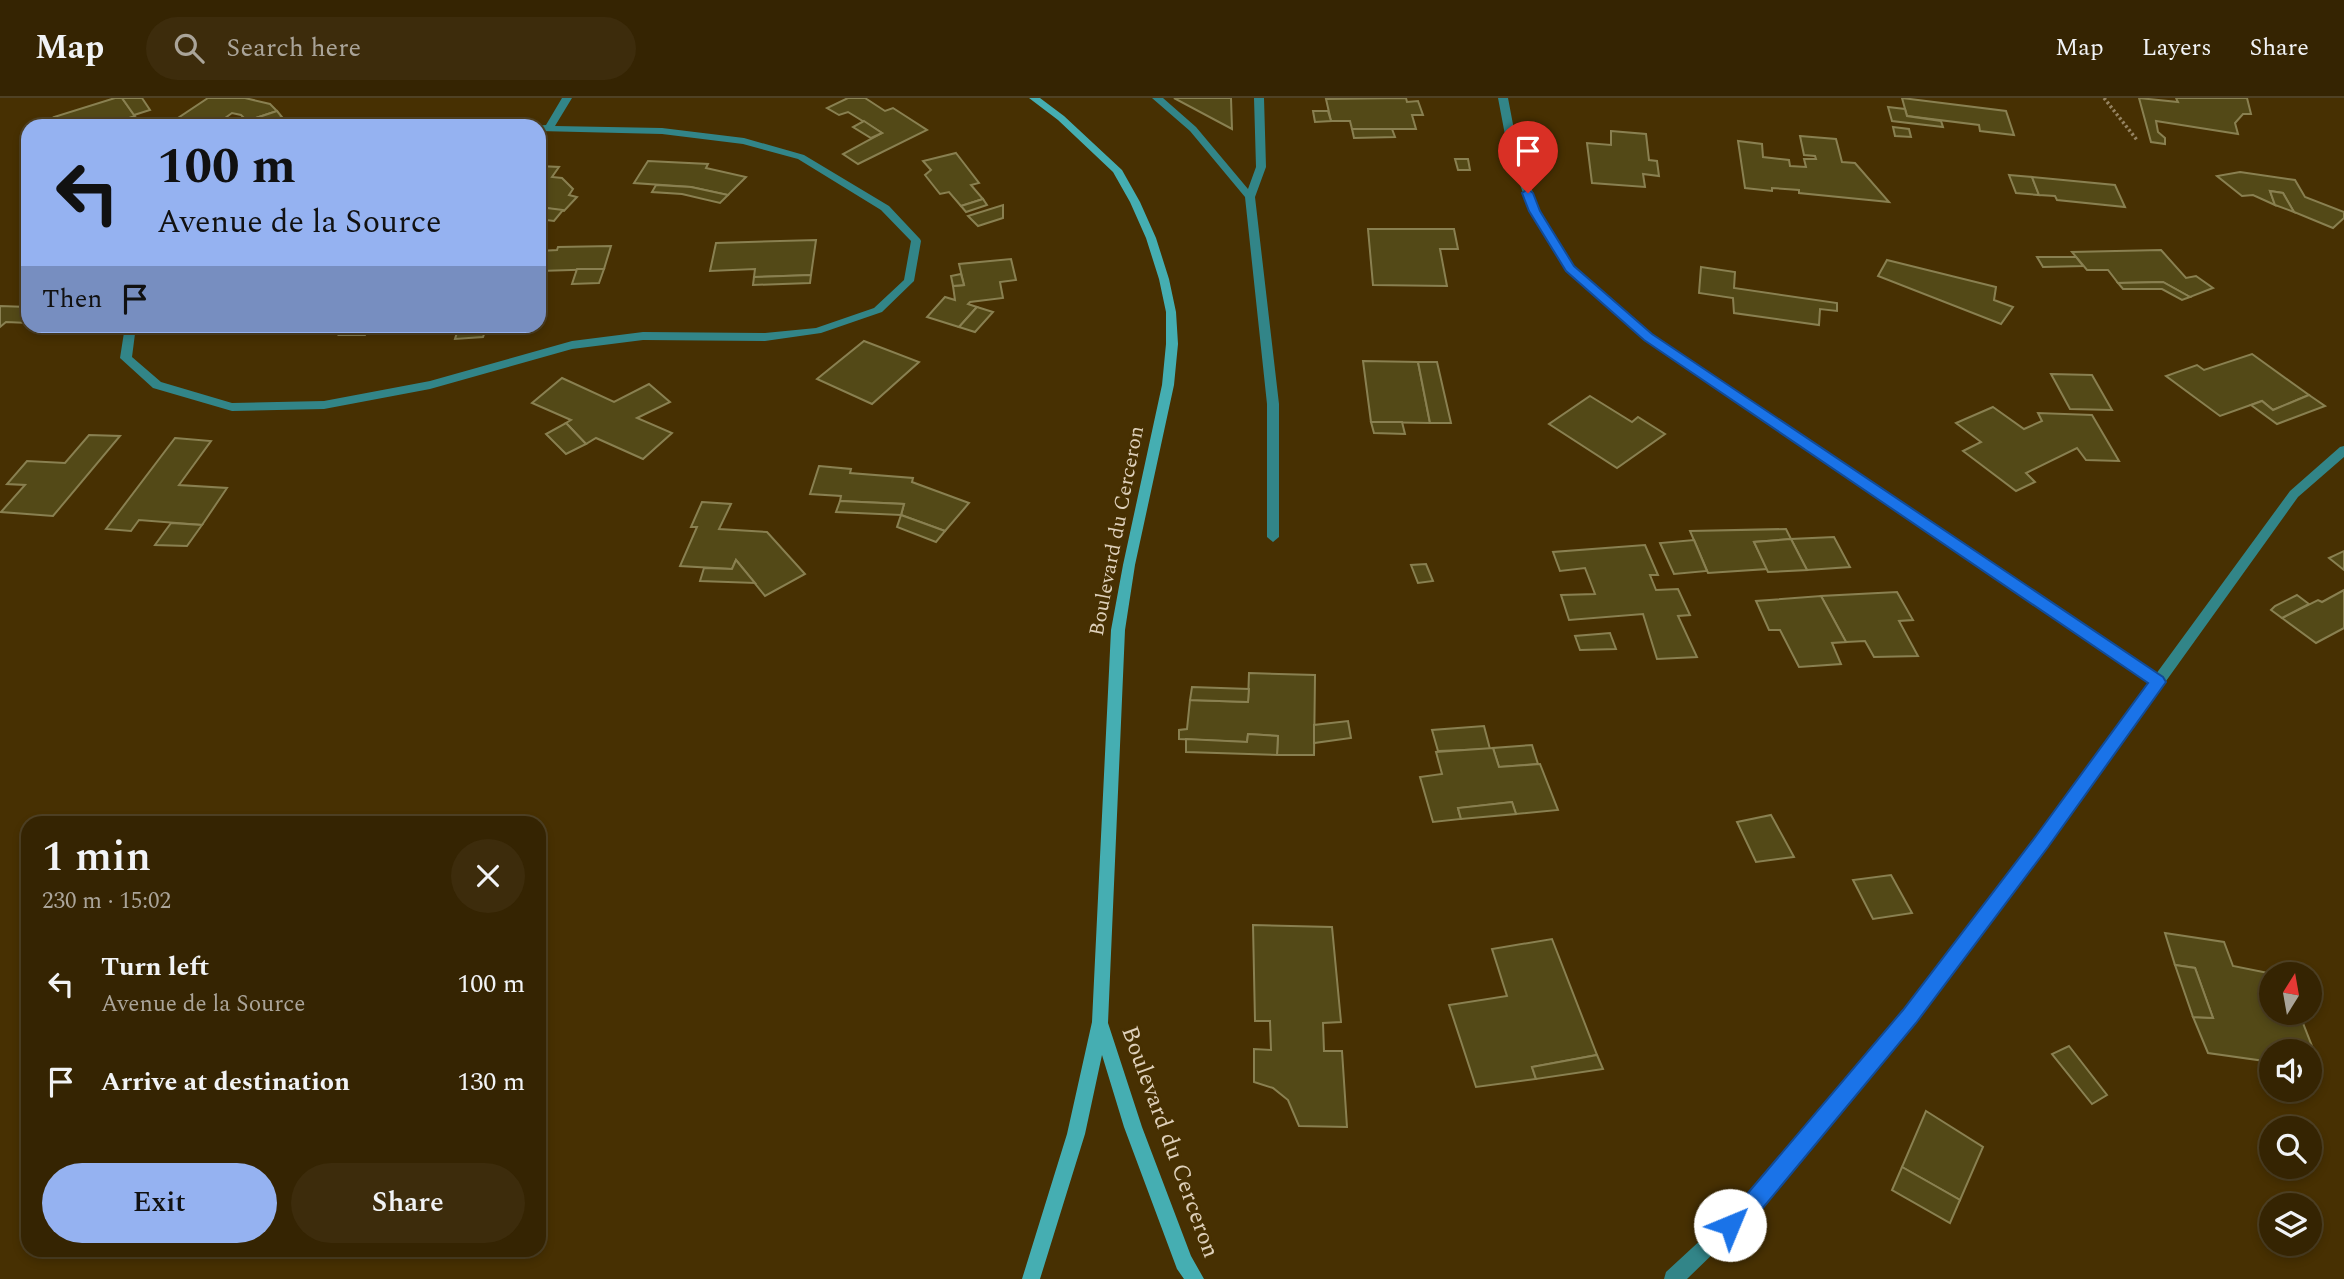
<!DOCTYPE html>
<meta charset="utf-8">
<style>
:root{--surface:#352402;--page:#3d2c0c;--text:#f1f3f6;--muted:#aaa499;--line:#4f4124;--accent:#95b2f1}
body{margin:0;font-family:Spectral,serif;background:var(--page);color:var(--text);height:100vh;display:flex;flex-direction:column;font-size:26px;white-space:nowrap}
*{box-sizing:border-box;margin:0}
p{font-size:23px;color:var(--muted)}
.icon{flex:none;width:38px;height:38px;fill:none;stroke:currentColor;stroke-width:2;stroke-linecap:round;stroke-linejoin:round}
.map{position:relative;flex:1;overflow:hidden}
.panel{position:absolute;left:21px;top:718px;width:525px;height:441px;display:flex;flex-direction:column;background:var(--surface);border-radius:21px;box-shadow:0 4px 10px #0003,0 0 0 2px var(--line)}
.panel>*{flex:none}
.top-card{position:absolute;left:21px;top:21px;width:525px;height:214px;border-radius:21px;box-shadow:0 4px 10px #0003,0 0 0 2px var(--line);background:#95b2f1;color:#111;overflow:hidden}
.needle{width:46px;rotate:11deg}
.tools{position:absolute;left:2259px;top:864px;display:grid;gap:14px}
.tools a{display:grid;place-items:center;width:63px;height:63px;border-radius:50%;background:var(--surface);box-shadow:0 4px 10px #0003,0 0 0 2px var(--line);font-size:35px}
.pin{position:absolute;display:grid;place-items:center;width:60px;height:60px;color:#fff;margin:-72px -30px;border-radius:50% 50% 50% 0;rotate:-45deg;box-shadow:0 0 7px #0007}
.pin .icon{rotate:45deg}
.me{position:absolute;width:77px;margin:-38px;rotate:45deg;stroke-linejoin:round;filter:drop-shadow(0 0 5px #0008)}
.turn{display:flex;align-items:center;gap:24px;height:147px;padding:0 21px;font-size:32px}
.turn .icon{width:91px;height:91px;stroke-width:2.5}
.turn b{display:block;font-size:49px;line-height:60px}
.then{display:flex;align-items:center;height:66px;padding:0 21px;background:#0003;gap:14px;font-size:26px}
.round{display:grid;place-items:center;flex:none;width:74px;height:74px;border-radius:37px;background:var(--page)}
.overview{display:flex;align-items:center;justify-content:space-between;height:119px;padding:0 21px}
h1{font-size:42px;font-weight:600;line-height:52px}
.action{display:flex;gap:14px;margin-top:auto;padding:14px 21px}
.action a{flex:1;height:80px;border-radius:42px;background:var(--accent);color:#111;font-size:28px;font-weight:600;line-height:80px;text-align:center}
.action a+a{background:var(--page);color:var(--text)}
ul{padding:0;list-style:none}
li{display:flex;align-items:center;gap:21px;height:98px;padding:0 21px}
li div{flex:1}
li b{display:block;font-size:26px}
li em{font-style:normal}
header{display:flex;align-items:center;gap:42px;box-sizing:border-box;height:98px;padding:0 35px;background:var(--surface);border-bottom:2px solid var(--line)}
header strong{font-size:33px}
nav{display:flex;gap:38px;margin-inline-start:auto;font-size:24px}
.search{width:490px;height:63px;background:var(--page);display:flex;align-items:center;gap:18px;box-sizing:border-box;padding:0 24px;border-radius:38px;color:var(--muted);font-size:26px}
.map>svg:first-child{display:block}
.building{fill:#534917;stroke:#898051;stroke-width:2}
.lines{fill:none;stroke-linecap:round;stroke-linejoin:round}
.path{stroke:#958361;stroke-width:3.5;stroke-dasharray:2.5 2.5;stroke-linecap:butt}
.lane{fill:#328588;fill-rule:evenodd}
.street{fill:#328588;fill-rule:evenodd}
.secondary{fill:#45aeb2;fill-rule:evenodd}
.route{fill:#1a73e8;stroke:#114b97;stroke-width:2}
.labels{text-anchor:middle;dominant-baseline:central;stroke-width:5;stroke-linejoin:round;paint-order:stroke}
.street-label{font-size:21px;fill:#ded0ba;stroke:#473002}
.near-street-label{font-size:24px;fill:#ded0ba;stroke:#473002}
</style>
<header>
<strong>Map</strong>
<div class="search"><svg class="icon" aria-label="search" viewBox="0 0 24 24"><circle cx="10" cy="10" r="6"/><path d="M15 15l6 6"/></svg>Search here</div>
<nav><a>Map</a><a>Layers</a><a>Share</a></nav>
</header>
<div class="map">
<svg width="2344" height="1181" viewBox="0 0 2344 1181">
<rect width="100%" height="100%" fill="#473002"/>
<!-- building -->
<g class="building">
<path d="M115,0h7l13,18 -30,10h-45l-6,-9z"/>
<path d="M122,0h20l8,12 -16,5z"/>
<path d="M208,0h37l25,6 7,7 -30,10 -6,-6 -9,-2 -18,13 -16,-3 -5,3h-22l7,-5 -3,-1z"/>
<path d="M848,0h17l20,13 8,-3 34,22 -69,34 -15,-10 39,-21 -34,-21 -9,3 -12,-7z"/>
<path d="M1174,0h57l1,31z"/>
<path d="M1406,0l1,4 11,-1 5,14h-11l4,14h-64l-2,-8h-19l-5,-22z"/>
<path d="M1902,0l104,13 8,24 -34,-4 -1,-6 -72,-9z"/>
<path d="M2139,0l39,4 -2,-4h71l4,16h-8l-8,9 3,11 -82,-13 2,11 7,6v6l-14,-2z"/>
<path d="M1888,9l17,2 2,7 34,5 2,6 -51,-6z"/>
<path d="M277,13l5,6 -25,9h-6l-4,-5z"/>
<path d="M1313,13h15l3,10 -16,1z"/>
<path d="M864,23l18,12 -11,5 -18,-11z"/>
<path d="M1893,29l16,2 2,8 -16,-1z"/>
<path d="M1352,31h40l3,8 -41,1z"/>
<path d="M1611,33l35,3 3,26 8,1 2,15 -16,-2 2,13 -53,-4 -5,-40 24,2z"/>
<path d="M1800,38l36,3 6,23 13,1 34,39 -90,-9v-3l-27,-2v3l-27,-3 -7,-47 24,3 1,13 26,3 1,6 16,1 -2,-8h12l-1,-3 -11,-1z"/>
<path d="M956,55l23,30 -8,2 12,14 -22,7 -12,-14 -9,2 -15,-19 6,-5 -8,-9z"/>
<path d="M1455,61h13l2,11h-12z"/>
<path d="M648,63l60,3 -2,4 40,9 -18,18 -37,-8 -57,-4z"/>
<path d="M539,68l20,1 -7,10 10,1 11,11 -4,6 8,2 -13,14 -25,-4z"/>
<path d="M2240,74l55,8 10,17 39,15v6l-11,10 -39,-16 -11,-19 -13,-2 5,14 -22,-10 -11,1 -25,-20z"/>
<path d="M2009,77l23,2 7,18 -23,-2z"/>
<path d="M2032,79l83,8 10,22 -68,-7 -2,-4 -16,-1z"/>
<path d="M656,87l35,2 37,8 -8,8 -38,-9 -30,-2z"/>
<path d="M2270,93l13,2 11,19 -19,-7z"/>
<path d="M983,101l4,6 -21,7 -5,-6z"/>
<path d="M1003,107v13l-25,8 -10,-10z"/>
<path d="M539,109l24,3 -9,11 -15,-2z"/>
<path d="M1368,131h86l4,20h-18l7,37 -74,-1z"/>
<path d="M816,142l-5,35 -57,2 1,-8 -45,2 6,-28z"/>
<path d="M611,148l-7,23 -65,2v-20l18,-1 1,-3z"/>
<path d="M2161,152l25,28 10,-2 17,12 -23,9 -27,-15 -45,1 -10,-13h-21l-15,-18z"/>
<path d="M2037,159h39l7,9 -40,1z"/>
<path d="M1011,161l5,21 -16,2 3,16 -33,4 -2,2 9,3 -18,20 -32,-10 18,-20 10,3 -2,-14 11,-1 -5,-21z"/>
<path d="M1887,162l109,27 -2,13 19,7 -12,17 -123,-48z"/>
<path d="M1701,169l34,5 -1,16 103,15v8l-17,-2 -1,16 -85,-12 -1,-15 -34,-5z"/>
<path d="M577,171h27l-5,14 -27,1z"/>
<path d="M961,176l3,11 -11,1 -2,-10z"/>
<path d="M811,177l-1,8 -57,2 1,-8z"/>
<path d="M2163,184l27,15 -8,3 -20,-11h-39l-5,-6z"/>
<path d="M0,208l28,1v16l-22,-1 -6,5z"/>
<path d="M977,209l16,5 -18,20 -16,-5z"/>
<path d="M270,228h36l-11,8z"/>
<path d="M345,228h26l-6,9h-26z"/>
<path d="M459,228h28l-4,11 -28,2z"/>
<path d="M864,243l55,21 -47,42 -55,-25z"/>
<path d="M2252,256l57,41 -36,15 -11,-9 -42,15 -54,-40 31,-11 7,5z"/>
<path d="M1363,263l55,1 12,61 -59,-1z"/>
<path d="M1418,264h19l14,61h-21z"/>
<path d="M2051,276l41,1 20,35 -42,-1z"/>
<path d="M562,280l52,24 35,-18 21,18 -33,16 35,15 -29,26 -47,-21 -10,6 -20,-21 5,-3 -39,-17z"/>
<path d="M2309,297l16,11 -48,18 -26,-19 11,-4 11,9z"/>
<path d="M1590,298l42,26 6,-5 27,17 -48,34 -68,-44z"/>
<path d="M1993,309l31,22 18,-8 -4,-8 54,2 27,46 -33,-1 -9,-12 -51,25 9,9 -19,9 -53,-40 18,-9 -25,-19z"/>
<path d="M1371,324h31l3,12 -31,-1z"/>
<path d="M566,325l20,21 -20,10 -20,-20z"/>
<path d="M89,337l31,1 -67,80 -52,-4 24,-27 -18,-1 20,-23 38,2z"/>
<path d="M175,340l36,3 -32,44 48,3 -25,37 -63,-5 -8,11 -25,-2z"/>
<path d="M819,368l32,3 -1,4 63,5 -1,4 57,21 -24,28 -44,-16 3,-11 -64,-3 1,-5 -31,-2z"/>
<path d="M840,403l64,3 -3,11 -65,-3z"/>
<path d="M702,404l29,2 -12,25 48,3 38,42 -40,22 -29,-36 -4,9 -52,-3 17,-39h-6z"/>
<path d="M901,417l44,16 -9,11 -39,-15z"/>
<path d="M171,425l31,2 -15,21 -32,-1z"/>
<path d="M1786,431l5,10 -37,3 13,27 -59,4 -18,-42z"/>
<path d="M1834,439l16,30 -43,3 -16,-31z"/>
<path d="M1791,441l16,31 -39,2 -14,-30z"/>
<path d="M1694,442l13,31 -33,3 -14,-31z"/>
<path d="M1645,447l13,30h-8l6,15 22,-1 12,26 -12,1 19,41 -40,2 -14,-45 -74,6 -8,-25 34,-1 -10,-26 -25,3 -7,-19z"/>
<path d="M2344,453v19l-15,-12z"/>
<path d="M736,462l19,23 -55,-2 4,-13 28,1z"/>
<path d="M1426,466l7,17 -15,2 -7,-18z"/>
<path d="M2344,492v38l-28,15 -34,-25 36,-18 4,2z"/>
<path d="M1897,494l16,28 -14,1 19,35 -44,1 -9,-16 -19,1 -25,-46z"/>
<path d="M2297,497l12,9 -27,14 -11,-8 4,-4z"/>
<path d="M1821,498l25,46 -14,1 9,21 -42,3 -19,-37h-11l-13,-29z"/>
<path d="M1610,535l6,16 -36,1 -5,-14z"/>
<path d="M1249,575l66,2 -1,80h-37l1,-19 -30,-2 -1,8 -68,-3v-9l8,-1 3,-29 58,2z"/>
<path d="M1192,589l57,2 -1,13 -58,-2z"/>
<path d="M1348,623l3,17 -37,5v-18z"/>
<path d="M1484,628l6,23 -52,2 -6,-21z"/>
<path d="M1248,636l30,2 -1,19 -91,-3v-13l61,3z"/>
<path d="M1532,647l6,19 -39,3 -6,-19z"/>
<path d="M1493,650l6,19 41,-3 18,46 -42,4 -4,-12 -54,6 3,11 -28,3 -13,-45 22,-3 -6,-22z"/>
<path d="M1512,704l4,12 -55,5 -3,-11z"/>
<path d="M1771,717l23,42 -38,5 -19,-40z"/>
<path d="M1891,777l21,38 -39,6 -20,-39z"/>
<path d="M1253,827l79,2 9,95 -18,1 1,28h18l5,76 -48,-1 -11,-26 -15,-12 -19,-6v-33l17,1 -1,-29h-15z"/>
<path d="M2165,835l59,9 9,24 45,9h-6v38h27l22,56 -11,-2v-15h-38v10l-64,-9 -15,-36 20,1 -18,-50 -20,-3z"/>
<path d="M1552,841l45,116 -65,12 4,12 -60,8 -27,-82 58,-9 -15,-47z"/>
<path d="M2175,867l20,3 18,50 -20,-1z"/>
<path d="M2069,948l38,49 -15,9 -40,-50z"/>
<path d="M1597,957l6,14 -67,10 -4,-12z"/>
<path d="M1926,1013l57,36 -23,53 -58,-33z"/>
<path d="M1902,1069l58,33 -10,23 -58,-33z"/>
</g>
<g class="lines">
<!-- path -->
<path class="path" d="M2104,0l33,42"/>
<!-- lane -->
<path class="lane" d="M1152,0h11l33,29 52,62 8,-22 -2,-69h10l2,69 -11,30 24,207v133l-6,5 -6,-5v-133l-22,-207 -55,-66z"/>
<!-- street -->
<g class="street">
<path d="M562,0h10l-17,28 107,2 82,10 60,17 85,51 31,33 1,2 -7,40 -32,31 -61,21 -56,8 -122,-1 -71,9 -142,40 -106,20 -92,2 -79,-23 -33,-30 5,-32h11l-4,31 29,25 71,21 92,-2 106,-20 142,-40 71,-9 122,1 51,-5 58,-20 30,-28 7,-39 -30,-31 -83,-51 -55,-15 -81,-10 -123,-3v-5h-3l10,-1z"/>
<path d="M1498,0h10l11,58 21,55 34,55 78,69 504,339 134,-183 50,-44 4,-1v11l-46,40 -251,350 -132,175 -160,191 -68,66h-23l2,-7 77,-71 160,-191 134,-173 112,-154 -505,-344 -78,-69 -36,-59 -21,-55z"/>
</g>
<!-- secondary -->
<path class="secondary" d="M1029,0h11l24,18 58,54 18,32 16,36 13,41 7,33 2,32 -4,41 -39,180 -10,65 -17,393 34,104 49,129 13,23h-20l-7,-10 -53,-142 -22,-72 -17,79 -45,145h-18l45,-145 25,-112 19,-392 12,-65 39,-180 4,-41v-32l-7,-33 -13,-41 -16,-36 -17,-30 -55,-52z"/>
</g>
<!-- route -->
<path class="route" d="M1528,91l5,4 7,18 34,55 78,68 511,343 3,5 -118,165 -132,176 -159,192 -19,18 -8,3 -7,-3 -3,-8 3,-7 19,-18 161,-190 133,-174 112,-153 -504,-343 -78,-69 -37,-60 -7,-18z"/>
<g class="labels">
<!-- street labels -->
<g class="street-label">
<text transform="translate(1117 433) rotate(-79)">Boulevard du Cerceron</text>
</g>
<!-- near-street labels -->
<g class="near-street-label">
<text transform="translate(1170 1044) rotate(70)">Boulevard du Cerceron</text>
</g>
</g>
</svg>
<div class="tools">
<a><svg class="needle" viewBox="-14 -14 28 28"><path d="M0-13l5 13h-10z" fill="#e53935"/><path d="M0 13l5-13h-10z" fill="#aaa499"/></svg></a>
<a><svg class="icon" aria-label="sound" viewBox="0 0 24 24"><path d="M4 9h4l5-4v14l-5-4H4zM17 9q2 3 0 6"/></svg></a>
<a><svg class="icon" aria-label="search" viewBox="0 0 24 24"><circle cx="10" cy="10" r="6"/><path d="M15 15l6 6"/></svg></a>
<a><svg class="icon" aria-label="layers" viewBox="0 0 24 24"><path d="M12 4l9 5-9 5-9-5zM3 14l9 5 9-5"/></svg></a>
</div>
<div class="pin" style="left:1528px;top:95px;background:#d93025"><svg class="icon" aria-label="arrive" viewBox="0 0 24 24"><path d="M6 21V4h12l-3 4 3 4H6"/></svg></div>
<svg class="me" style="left:1730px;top:1127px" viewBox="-20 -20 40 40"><circle r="19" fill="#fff"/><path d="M0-13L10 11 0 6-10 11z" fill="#1a73e8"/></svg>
<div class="top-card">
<div class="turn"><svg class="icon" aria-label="left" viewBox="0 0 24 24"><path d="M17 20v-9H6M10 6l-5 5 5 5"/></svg><div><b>100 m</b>Avenue de la Source</div></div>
<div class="then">Then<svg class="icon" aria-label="arrive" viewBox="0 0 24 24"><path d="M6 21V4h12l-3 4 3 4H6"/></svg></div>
</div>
<section class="panel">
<div class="overview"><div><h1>1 min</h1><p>230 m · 15:02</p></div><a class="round"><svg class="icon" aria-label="close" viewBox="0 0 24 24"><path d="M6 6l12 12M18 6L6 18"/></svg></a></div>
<ul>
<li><svg class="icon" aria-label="left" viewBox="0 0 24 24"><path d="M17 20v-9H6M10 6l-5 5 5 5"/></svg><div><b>Turn left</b><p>Avenue de la Source</p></div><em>100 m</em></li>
<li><svg class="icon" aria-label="arrive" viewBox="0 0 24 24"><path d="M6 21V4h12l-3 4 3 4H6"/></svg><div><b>Arrive at destination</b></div><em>130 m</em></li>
</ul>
<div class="action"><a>Exit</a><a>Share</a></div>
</section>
</div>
